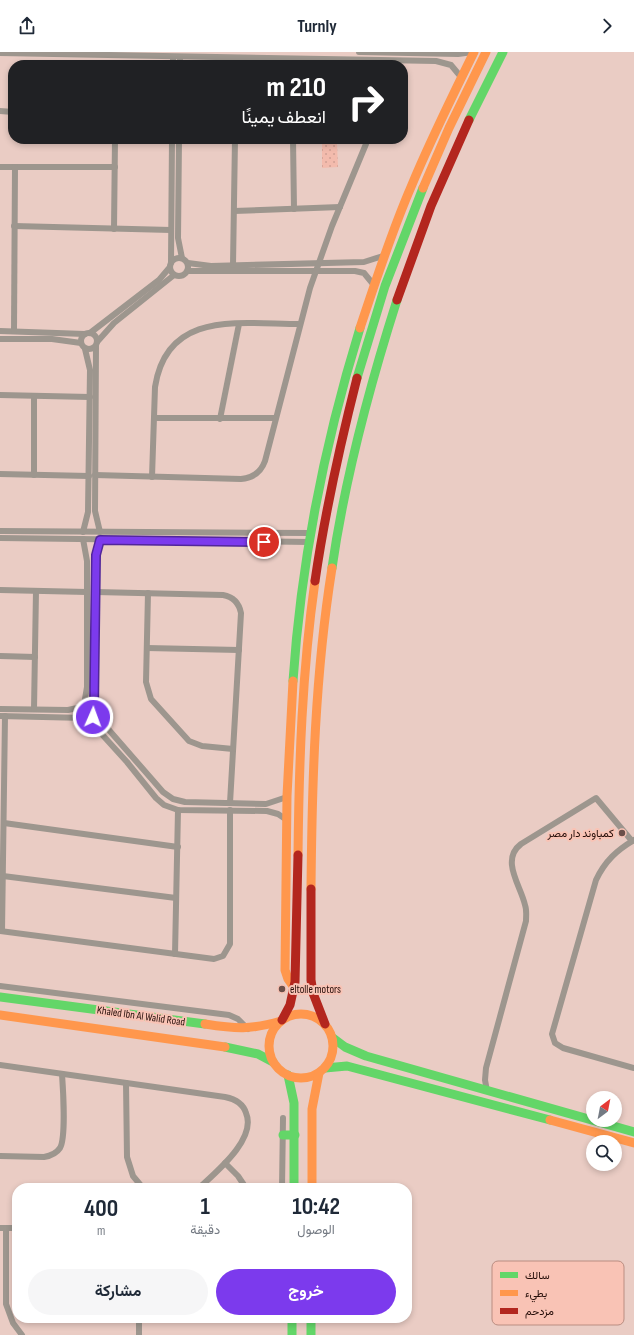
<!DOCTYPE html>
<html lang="ar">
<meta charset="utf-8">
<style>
:root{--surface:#fff;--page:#f6f6f7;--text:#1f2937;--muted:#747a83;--accent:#7c3aed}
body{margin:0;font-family:"Sofia Sans Condensed",Vazirmatn,sans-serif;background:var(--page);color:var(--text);direction:rtl;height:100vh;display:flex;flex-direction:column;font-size:15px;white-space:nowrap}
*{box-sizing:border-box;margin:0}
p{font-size:13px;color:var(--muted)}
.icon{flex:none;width:22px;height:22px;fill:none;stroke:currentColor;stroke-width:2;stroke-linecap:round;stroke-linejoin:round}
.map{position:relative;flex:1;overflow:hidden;direction:ltr}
.panel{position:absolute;left:12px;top:1131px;width:400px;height:140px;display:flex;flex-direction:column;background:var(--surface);border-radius:16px;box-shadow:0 2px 6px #0003;direction:rtl}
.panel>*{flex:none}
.guide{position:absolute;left:8px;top:8px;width:400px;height:84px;border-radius:16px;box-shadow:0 2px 6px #0003;direction:rtl;background:#202124;color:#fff;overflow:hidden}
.needle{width:26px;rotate:32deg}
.fabs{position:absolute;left:586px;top:1039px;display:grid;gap:8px}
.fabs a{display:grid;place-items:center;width:36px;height:36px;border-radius:50%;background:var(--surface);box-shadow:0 2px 6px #0003;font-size:20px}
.pin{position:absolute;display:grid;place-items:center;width:34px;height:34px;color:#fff;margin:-17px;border:2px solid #fff;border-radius:50%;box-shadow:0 1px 4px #0007}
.me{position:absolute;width:44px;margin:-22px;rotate:2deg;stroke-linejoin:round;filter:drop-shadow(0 0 3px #0008)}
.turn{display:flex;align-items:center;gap:14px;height:84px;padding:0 16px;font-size:18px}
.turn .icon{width:52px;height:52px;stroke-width:2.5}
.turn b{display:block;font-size:28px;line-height:34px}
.eta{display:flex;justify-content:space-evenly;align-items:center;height:68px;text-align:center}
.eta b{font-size:24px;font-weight:700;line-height:28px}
.button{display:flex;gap:8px;margin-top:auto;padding:8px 16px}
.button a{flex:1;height:46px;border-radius:24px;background:var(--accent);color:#fff;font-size:16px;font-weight:700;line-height:46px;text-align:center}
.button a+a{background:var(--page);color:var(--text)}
header{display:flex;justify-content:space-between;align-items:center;height:52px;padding:0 16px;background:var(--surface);font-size:18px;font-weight:700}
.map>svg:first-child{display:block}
.garden{fill:url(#garden-dots)}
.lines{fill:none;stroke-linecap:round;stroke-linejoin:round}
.street{stroke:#9d968e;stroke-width:6}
.fast{stroke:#63d668;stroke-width:9}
.slow{stroke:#ff974d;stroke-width:9}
.jam{stroke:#b3261e;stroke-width:9}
.route-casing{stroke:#51269a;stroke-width:10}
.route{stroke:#7c3aed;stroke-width:7}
.poi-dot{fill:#6b504a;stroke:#f9c3b5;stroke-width:1.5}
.labels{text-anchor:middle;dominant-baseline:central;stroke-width:4;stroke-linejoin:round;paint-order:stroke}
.poi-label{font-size:11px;fill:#260e09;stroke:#f9c3b5;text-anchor:end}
.street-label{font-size:11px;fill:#260e09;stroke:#f9c3b5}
.key{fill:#f9c3b5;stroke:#ba8d81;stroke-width:1}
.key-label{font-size:11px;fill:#260e09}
</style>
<header><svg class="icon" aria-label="forward" viewBox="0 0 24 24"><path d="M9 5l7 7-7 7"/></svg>Turnly<svg class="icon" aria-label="share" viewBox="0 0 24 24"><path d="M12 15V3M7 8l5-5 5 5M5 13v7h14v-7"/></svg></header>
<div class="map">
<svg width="634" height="1283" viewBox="0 0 634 1283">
<defs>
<pattern id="garden-dots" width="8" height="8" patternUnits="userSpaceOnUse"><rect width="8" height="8" fill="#f3bbad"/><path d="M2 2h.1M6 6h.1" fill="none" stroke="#d0a094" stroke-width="1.8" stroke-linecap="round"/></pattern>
</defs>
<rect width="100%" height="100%" fill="#eaccc4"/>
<!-- garden -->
<path class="garden" d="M337,91l1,24 -16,1v-24z"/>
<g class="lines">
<!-- street -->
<g class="street">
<path d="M359,0l99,2 15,-2"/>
<path d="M0,1l436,8 15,4 10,12"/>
<path d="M173,13v-8"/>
<path d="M180,13v-8"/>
<path d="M0,59l13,1"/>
<path d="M179,87l-1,99 4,20"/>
<path d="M293,87l1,70"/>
<path d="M0,115h115"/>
<path d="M234,159l106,-4"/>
<path d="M14,174l157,4"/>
<path d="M114,177l1,-90"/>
<circle cx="179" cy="215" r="9"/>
<path d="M171,211l1,-124"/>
<path d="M188,211l23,3 153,-4 19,-6"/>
<path d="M233,213l2,-126"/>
<path d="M188,219h167l9,2 9,11"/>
<path d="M0,279l85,3"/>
<path d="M14,279l1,-164"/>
<circle cx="89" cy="289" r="8"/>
<path d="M90,281l69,-53 11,-13"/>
<path d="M0,287h52l29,4"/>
<path d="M97,290l17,-19 60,-48"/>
<path d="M96,294l-1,165 5,21"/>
<path d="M0,343l90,2"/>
<path d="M154,366h121"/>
<path d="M220,367l19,-95"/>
<path d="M0,422l89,2"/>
<path d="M34,423v-79"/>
<path d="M95,423l146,4c12,-1 20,-7 24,-18l45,-173 22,-62 34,-82v-5"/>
<path d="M152,425l3,-90c12,-78 86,-63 145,-63"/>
<path d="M0,479l311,2"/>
<path d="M83,480l5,-20 2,-142 -5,-21"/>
<path d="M0,486l310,4"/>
<path d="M83,487l4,22v126l-3,18"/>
<path d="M0,538l87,2"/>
<path d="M96,540l127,3c11,2 16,8 18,18l-11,190"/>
<path d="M148,541l-2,89 5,17 38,42 13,5 31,3"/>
<path d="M147,596l92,2"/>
<path d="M0,604l35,1"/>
<path d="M94,655l2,-146 4,-21"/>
<path d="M0,657l68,1 14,-3"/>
<path d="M34,657l2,-118"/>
<path d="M95,659l7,11 61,70 10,7 12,3 81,2 21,-7"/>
<path d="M0,664l85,2"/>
<path d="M88,667l39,43 29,36 8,7 14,5 89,1 11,3 9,6"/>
<path d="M4,771l174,24"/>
<path d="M634,788c-17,10 -29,21 -38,40l-44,154 3,9 8,5 71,20"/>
<path d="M3,824l173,22"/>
<path d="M0,879l214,28 9,-3 7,-12v-134"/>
<path d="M2,879l3,-215"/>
<path d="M175,902l3,-144"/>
<path d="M0,934l229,29 9,4 10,10"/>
<path d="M0,1013l225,32c10,2 18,6 21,16 11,26 -30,59 -47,75"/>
<path d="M126,1031l1,74 6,19 10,12"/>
<path d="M487,1039l-2,-11 1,-12 40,-147c0,-5 1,-11 -1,-16 -4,-19 -25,-45 -4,-61l75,-46 36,43"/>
<path d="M0,1104l44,1c6,-1 12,-3 16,-9 6,-10 3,-60 2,-74"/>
<path d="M225,1111l13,13 8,12"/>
<path d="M282,1136l1,-70"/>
<path d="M0,1176h17"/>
<path d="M6,1177v75l7,19 9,12"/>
<path d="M139,1283v-17"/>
</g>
<!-- fast -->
<g class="fast">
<path d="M469,68l34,-68"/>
<path d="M357,326l28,-92 38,-98"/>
<path d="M332,516c13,-91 37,-180 65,-268"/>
<path d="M293,629c8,-120 32,-239 67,-353"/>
<path d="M0,945l205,27"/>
<path d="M333,986l12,9 21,9 268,76"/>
<path d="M225,995l33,7 15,8"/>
<path d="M325,1016l22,-2 203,54"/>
<path d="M288,1023l6,28v85"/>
<path d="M283,1083h12"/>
<path d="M292,1266v17"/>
<path d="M311,1266v17"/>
</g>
<!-- slow -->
<g class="slow">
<path d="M423,136l26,-60 37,-76"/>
<path d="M360,276c16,-48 31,-95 51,-141 19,-46 41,-90 63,-135"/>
<path d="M293,629l-6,115 -2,174 3,9 7,10"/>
<path d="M298,803c1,-92 4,-183 17,-274"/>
<path d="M311,837c1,-108 4,-214 21,-321"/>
<circle cx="301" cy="994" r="32"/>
<path d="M0,963l225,32"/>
<path d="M205,972c32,5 44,6 76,-3"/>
<path d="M550,1068l84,23"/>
<path d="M312,1136v-79l7,-36"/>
</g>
<!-- jam -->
<g class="jam">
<path d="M397,248l34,-94 38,-86"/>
<path d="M315,529c10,-69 25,-136 42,-203"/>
<path d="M311,837v91l2,13 12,31"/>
<path d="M282,968l8,-15 5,-23 3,-127"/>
</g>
</g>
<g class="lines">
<!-- route casing -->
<g class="route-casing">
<path id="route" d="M93,665l2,-5 -1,-5 2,-152 4,-15 164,2"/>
</g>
<!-- route -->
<use href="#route" class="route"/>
</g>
<!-- markers -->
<g class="poi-dot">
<circle cx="622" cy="781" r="4"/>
<circle cx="282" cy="937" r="4"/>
</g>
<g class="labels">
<!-- poi labels -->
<g class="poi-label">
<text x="614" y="781">كمباوند دار مصر</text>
<text x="290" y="937" text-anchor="start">eltolle motors</text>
</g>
<!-- street labels -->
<g class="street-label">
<text transform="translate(141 964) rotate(8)">Khaled Ibn Al Walid Road</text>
</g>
</g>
<!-- legend -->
<rect x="492" y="1209" width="132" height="64" rx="6" class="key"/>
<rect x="500" y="1220" width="18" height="6" fill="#63d668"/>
<rect x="500" y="1238" width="18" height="6" fill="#ff974d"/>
<rect x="500" y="1256" width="18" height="6" fill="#b3261e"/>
<g class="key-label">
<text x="525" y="1227">سالك</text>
<text x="525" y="1245">بطيء</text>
<text x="525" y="1263">مزدحم</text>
</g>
</svg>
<div class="fabs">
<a><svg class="needle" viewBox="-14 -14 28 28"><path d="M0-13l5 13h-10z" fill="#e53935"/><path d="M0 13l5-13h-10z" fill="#747a83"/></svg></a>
<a><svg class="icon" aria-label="search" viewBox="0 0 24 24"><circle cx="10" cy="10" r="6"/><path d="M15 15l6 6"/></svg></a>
</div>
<div class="pin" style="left:264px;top:490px;background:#d93025"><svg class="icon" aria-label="arrive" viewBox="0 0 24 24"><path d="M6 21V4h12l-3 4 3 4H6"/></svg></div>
<svg class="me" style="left:93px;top:665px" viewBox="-20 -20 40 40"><circle r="17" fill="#7c3aed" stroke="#fff" stroke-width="3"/><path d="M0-11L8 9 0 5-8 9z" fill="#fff"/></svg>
<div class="guide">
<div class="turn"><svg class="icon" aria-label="right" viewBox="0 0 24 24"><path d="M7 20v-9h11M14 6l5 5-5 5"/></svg><div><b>210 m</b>انعطف يمينًا</div></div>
</div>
<section class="panel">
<div class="eta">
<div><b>10:42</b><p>الوصول</p></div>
<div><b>1</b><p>دقيقة</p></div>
<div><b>400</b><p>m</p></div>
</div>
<div class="button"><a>خروج</a><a>مشاركة</a></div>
</section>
</div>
